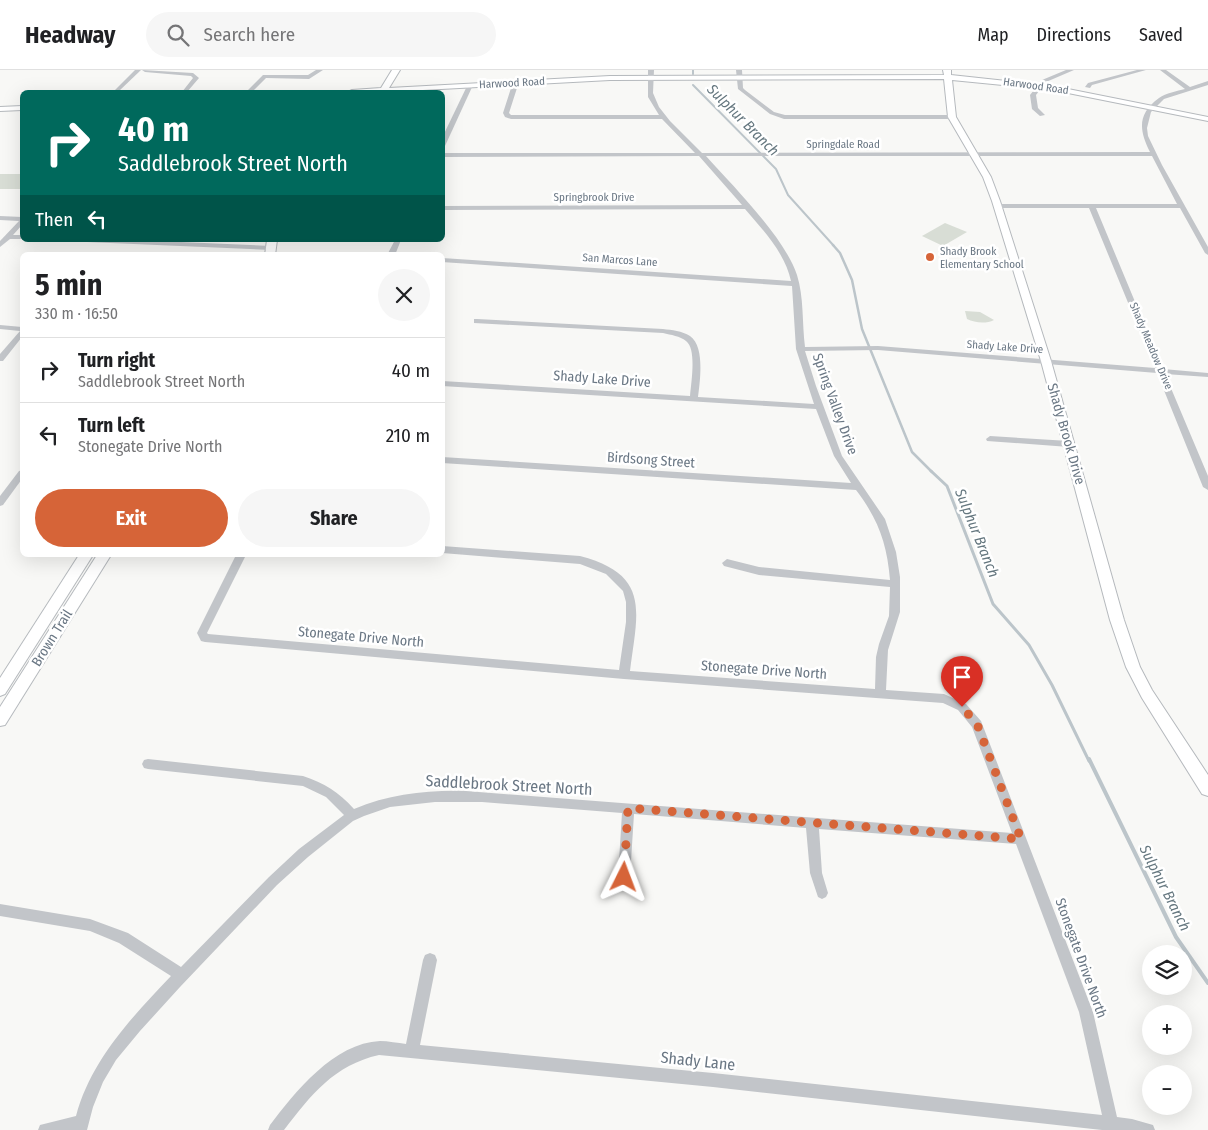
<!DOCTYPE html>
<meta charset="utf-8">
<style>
:root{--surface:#fff;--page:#f6f6f6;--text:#202124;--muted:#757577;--line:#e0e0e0;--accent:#d66438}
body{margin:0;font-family:"Fira Sans Condensed",sans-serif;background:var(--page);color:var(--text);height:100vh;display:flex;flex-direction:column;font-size:19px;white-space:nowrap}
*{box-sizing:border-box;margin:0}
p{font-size:16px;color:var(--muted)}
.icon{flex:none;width:28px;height:28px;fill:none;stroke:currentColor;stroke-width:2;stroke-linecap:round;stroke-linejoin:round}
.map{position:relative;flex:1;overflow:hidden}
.details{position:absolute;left:20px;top:182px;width:425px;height:305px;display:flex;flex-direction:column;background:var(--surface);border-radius:8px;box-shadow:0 5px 20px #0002}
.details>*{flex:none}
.top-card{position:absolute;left:20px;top:20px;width:425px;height:152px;border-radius:8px;box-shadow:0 5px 20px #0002;background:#00695c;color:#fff;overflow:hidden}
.controls{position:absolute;left:1142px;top:875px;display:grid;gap:10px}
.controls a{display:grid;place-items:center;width:50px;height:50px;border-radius:50%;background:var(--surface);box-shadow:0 5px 20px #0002;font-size:25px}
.pin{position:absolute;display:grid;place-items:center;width:42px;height:42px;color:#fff;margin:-51px -21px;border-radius:50% 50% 50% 0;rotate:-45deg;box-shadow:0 0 5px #0007}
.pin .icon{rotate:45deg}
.me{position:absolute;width:55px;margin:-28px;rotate:3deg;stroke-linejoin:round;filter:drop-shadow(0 0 4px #0008)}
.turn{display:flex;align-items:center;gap:18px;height:105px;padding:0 15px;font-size:22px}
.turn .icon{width:65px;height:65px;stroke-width:2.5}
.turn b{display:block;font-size:35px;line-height:42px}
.then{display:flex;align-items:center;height:48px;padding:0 15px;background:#0003;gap:10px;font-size:19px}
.round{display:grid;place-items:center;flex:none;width:52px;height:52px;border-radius:26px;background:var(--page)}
.head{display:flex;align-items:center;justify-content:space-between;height:85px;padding:0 15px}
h1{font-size:30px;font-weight:700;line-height:38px}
.primary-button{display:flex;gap:10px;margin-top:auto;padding:10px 15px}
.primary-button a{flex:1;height:58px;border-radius:30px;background:var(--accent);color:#fff;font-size:20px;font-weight:700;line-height:58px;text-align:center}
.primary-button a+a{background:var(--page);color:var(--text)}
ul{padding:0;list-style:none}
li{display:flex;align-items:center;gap:15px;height:65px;padding:0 15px;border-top:1px solid var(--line)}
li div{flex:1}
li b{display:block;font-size:19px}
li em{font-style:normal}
header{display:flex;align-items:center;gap:30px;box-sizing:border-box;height:70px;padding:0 25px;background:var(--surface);border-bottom:1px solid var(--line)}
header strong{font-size:24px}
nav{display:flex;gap:28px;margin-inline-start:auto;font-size:18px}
.search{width:350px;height:45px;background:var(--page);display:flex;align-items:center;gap:12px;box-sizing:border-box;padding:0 18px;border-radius:28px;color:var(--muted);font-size:19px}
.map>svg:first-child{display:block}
.green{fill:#d8ddd5}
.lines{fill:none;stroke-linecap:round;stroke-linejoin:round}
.stream-far3{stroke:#bcc5ca;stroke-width:2}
.stream-far2{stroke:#bcc5ca;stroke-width:2.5}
.stream-far1{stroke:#bcc5ca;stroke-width:3}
.stream{stroke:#bcc5ca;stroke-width:4}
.secondary-casing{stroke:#b5b9bd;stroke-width:2}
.street{fill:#c2c5c9;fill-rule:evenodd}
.secondary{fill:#fff;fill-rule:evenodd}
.route{stroke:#d66438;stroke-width:9;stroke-dasharray:0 16.2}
.poi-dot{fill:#d66438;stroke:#fff;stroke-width:2}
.labels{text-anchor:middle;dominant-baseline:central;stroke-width:5;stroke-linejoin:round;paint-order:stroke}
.far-street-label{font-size:11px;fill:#6a7784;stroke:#fff}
.far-poi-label{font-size:11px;fill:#6a7784;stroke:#fff;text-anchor:start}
.street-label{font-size:14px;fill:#6a7784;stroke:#fff}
.water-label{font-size:15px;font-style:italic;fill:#65777f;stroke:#fff}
.near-street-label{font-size:16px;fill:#6a7784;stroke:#fff}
</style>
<header>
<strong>Headway</strong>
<div class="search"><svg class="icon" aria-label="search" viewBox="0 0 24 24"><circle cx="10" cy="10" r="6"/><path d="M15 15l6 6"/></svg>Search here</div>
<nav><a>Map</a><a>Directions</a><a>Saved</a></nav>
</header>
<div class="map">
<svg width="1208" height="1060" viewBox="0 0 1208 1060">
<rect width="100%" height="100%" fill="#f8f8f6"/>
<!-- green -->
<g class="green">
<rect x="0" y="104" width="22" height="15"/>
<path d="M945,153l22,9 -24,14 -21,-10z"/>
<path d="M965,241l15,1 14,8c-8,4 -19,3 -27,-1z"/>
</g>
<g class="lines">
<!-- stream-far3 -->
<g class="stream-far3">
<path d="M693,0v4"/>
<path d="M693,15l83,84 12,26 46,51"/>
</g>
<!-- stream-far2 -->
<path class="stream-far2" d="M833,175l7,8 12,27 10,49 50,123 20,20"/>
<!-- stream-far1 -->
<path class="stream-far1" d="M931,401l16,15 46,118 36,41 23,40 37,76"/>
<!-- stream -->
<path class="stream" d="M1089,689l87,178 32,46"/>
<!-- secondary casing -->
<g class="secondary-casing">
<g id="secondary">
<path d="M392,0h8l-11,18 221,-12 334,-1 -1,-5h8v5l102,11 155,31v4l-155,-31 -101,-10 4,37 35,60 9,24 51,160 73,259 16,47 12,23 56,85v21l-6,-2 -60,-96 -16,-31 -16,-47 -69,-259 -49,-160 -9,-24 -35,-60 -4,-38 -334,1 -224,12h-38l4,-2 29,-2z"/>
<path d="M22,36v4l-22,1v-4z"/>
<path d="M267,170h10l-2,15h-10z"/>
<path d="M79,485h14l-88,139 -5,2v-18z"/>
<path d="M97,485h14l-106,170 -5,1v-19z"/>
</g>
</g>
<!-- street -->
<g class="street">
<path d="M135,0h6l-23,22h-5z"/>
<path d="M142,0l51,3 6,5 -12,14h-5l11,-14 -2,-2 -46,-4z"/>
<path d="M316,0h7l-14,9 -43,-1 -14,14h-6l17,-17h45z"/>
<path d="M648,0h6l-1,23 6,14 11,14 32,32 448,-1c-11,-22 -13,-38 9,-54 7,-5 18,-7 26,-9l-25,-19h6l24,17 18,-6v4l-44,14 -13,13 -4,16 1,8 14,29 46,82v8l-3,-2 -25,-45h-84l67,161 45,4v4l-43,-3 43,102v14l-5,-3 -46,-114 -279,-23 -73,1 11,35 26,70 43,63 11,33 4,25v35l-12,38 -2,40 58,4 22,10 15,17 112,291 24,105 15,2 21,6 2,5h-53l-389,-43 -334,-32c-45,10 -68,40 -95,75h-16l2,-5c25,-33 64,-82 110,-84 8,0 18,2 26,3l17,-84 2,-5 5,-2 5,2 2,5 -17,85 293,28 389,42 -23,-103 -63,-168 -197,-15 3,44 6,20 -2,4 -4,2 -4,-2 -8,-24 -4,-45 -172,-14 -4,63 -2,4 -4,2 -4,-2 -2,-4 4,-64 -140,-11h-47l-45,5 -26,9 -11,5 -45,36 -31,28 -97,102 -40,44 -24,29 -13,22 -10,25 -6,23h-49l2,-5 36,-9c15,-56 56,-99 95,-140l-52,-33 -29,-12 -90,-15v-12l90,15 38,14 53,34 88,-90 30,-28 45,-34 -18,-18 -23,-11 -155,-17 -4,-1 -2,-4 2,-4 4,-1 155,17c21,7 36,16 51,33 36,-15 73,-19 112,-18l546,42 -40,-106 -14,-17 -15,-7 -319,-24 -419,-37 -4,-1 -4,-8 39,-78h10l-39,78 1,1 411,36 7,-48v-20l-3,-11 -17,-17 -26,-10 -138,-11v-7l138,10c72,19 57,57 50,115l245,18 1,-32 3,-13 10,-28 1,-29 -131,-12 -35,-9 -2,-3 5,-4 32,8 131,13c-3,-37 -12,-61 -34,-90l-414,-27v-6l409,26 -17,-27 -18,-47 -374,-23v-5l248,15c1,-13 7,-47 -4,-55 -6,-5 -15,-6 -23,-8l-189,-10v-4h3l186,10c9,1 19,2 27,7 15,10 10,45 8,61l116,7 -18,-55 -4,-63 -350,-24v-4l349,23c-6,-28 -28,-51 -46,-72l-303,1v-4l300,-1 -43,-49 -257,1v-4h253l-33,-34h-151l-6,-2 -2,-4 8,-25 3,-2 3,2 -8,25 2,2h148l-11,-18zM706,86h446l25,48h-179l-3,2 3,2h91l66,160 -277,-22 -73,1c-3,-24 -1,-50 -8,-72 -12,-37 -64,-89 -91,-119z"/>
<path d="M736,0h6l1,18 2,2 29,22 11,3h167l3,2 -3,2h-168l-14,-5 -32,-25z"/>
<path d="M1066,0h8l-28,12 -10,13 2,13 7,7 -5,1 -8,-7 -2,-14 12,-15z"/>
<path d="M1137,0h9l-54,15 -2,3 -5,-1 3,-4z"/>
<path d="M468,14l5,1 -28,61 -3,2v-10z"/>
<path d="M0,146l22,1v8l-9,10h9v4h-12l-10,8v-6l19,-20 -19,-1z"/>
<path d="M84,170h51l136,6 3,2 -3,2 -184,-8z"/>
<path d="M395,170h6l-6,15h-8z"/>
<path d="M0,255l22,2v10l-19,24h-3v-7l20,-23 -20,-2z"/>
<path d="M990,366l79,5 4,3 -4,3 -82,-6 -1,-2z"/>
<path d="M22,400v9l-19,26 -3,1v-10l19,-25z"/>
</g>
<!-- secondary -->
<use href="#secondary" class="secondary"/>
</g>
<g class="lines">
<!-- route -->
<path class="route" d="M624,807l4,-69 393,31 -44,-115 -15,-17"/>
</g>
<!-- markers -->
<circle class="poi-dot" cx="930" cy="187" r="5"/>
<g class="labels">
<!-- far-street labels -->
<g class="far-street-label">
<text transform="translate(512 13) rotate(-3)">Harwood Road</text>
<text transform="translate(1036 16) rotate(8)">Harwood Road</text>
<text x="843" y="74">Springdale Road</text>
<text x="594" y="127">Springbrook Drive</text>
<text transform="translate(620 190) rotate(4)">San Marcos Lane</text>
<text transform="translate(1151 276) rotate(67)">Shady Meadow Drive</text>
<text transform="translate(1005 277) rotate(4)">Shady Lake Drive</text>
</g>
<!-- far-poi labels -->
<g class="far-poi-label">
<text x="940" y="181">Shady Brook<tspan x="940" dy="13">Elementary School</tspan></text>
</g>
<!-- street labels -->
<g class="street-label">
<text transform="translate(602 309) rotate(4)">Shady Lake Drive</text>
<text transform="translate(835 334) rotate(70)">Spring Valley Drive</text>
<text transform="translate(1066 364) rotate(74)">Shady Brook Drive</text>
<text transform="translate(651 390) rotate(4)">Birdsong Street</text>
<text transform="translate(361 567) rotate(5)">Stonegate Drive North</text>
<text transform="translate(52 568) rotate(-58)">Brown Trail</text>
<text transform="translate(764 600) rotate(4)">Stonegate Drive North</text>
<text transform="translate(1081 888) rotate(70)">Stonegate Drive North</text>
</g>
<!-- water labels -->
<g class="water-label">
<text transform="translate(743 50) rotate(45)">Sulphur Branch</text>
<text transform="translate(977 463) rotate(68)">Sulphur Branch</text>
<text transform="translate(1165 818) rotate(63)">Sulphur Branch</text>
</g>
<!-- near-street labels -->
<g class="near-street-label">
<text transform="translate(509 715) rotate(3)">Saddlebrook Street North</text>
<text transform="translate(698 991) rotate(6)">Shady Lane</text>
</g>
</g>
</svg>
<div class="controls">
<a><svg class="icon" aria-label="layers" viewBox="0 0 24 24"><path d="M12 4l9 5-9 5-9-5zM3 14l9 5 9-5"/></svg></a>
<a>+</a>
<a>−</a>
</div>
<div class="pin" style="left:962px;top:637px;background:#d93025"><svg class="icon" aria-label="arrive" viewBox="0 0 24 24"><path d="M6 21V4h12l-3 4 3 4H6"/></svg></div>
<svg class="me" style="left:624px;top:807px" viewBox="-20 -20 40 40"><path d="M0-17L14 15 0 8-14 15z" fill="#d66438" stroke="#fff" stroke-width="4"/></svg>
<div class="top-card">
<div class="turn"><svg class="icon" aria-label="right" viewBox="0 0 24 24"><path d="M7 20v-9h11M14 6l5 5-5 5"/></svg><div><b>40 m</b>Saddlebrook Street North</div></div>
<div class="then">Then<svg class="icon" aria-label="left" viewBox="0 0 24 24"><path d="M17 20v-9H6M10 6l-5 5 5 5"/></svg></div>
</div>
<section class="details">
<div class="head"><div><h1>5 min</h1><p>330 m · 16:50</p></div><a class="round"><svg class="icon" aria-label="close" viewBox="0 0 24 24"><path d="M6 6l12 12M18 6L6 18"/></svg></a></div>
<ul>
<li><svg class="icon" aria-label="right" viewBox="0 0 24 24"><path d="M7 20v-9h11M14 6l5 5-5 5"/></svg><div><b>Turn right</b><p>Saddlebrook Street North</p></div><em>40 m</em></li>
<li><svg class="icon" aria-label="left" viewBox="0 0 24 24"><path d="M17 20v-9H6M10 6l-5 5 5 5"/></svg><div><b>Turn left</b><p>Stonegate Drive North</p></div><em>210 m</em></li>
</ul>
<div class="primary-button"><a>Exit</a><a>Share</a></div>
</section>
</div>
